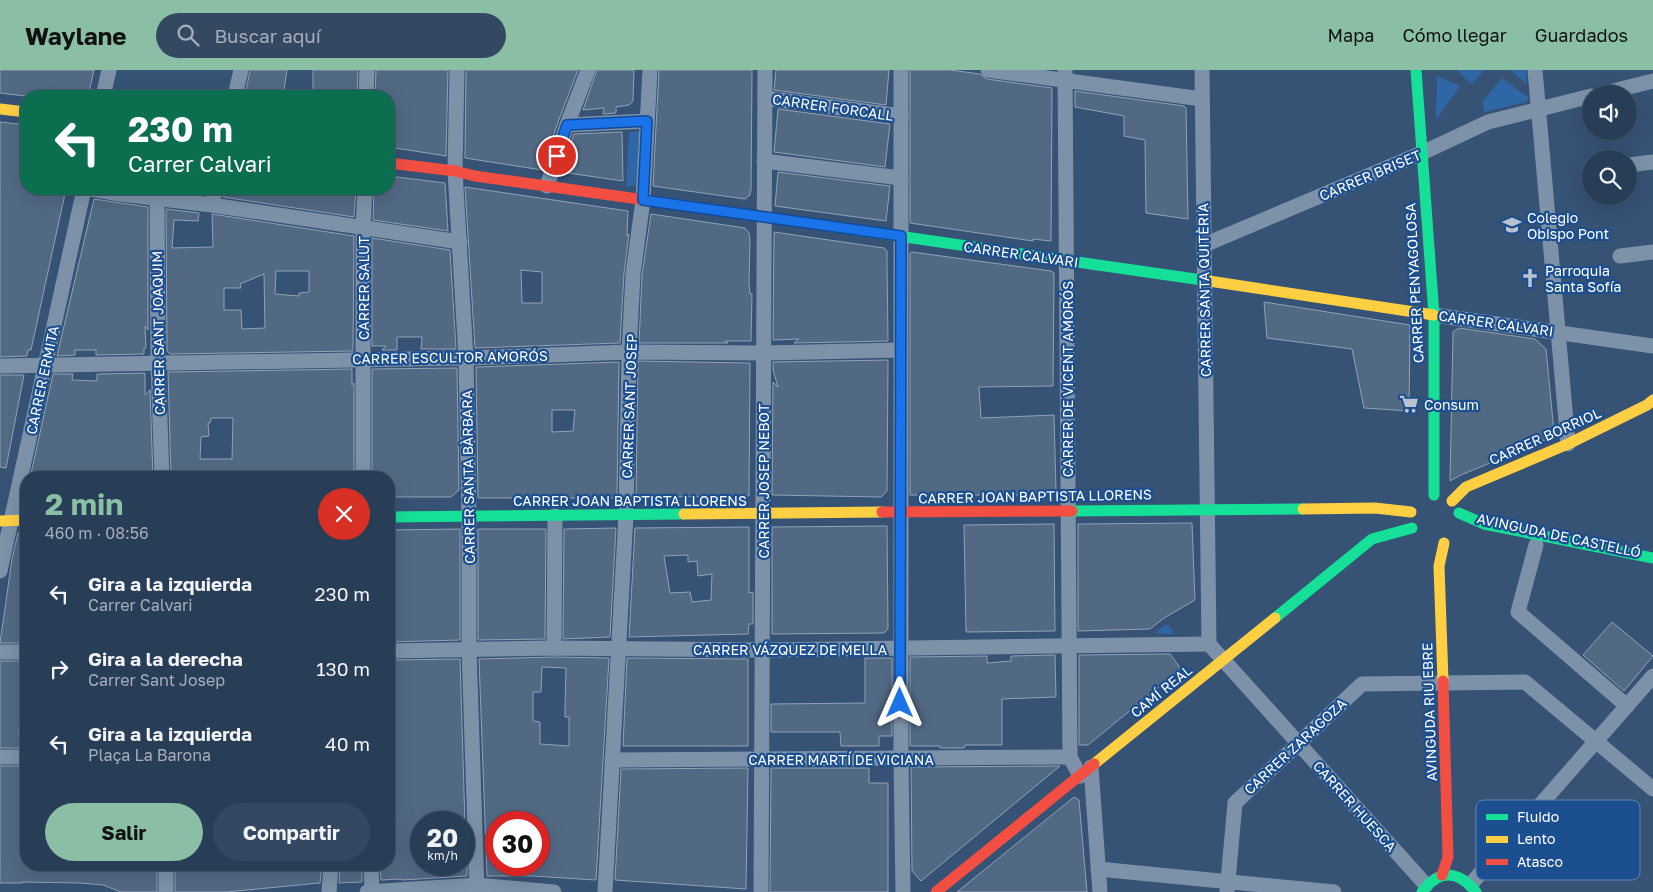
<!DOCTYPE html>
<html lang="es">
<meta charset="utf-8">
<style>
:root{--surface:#283e57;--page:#344961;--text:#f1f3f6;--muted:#a5aeba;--line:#44576d;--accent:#8abfa5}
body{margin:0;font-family:"Golos Text",sans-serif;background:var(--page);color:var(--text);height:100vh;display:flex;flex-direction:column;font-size:19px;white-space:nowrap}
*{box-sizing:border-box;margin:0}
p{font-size:16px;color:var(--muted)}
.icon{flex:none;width:28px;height:28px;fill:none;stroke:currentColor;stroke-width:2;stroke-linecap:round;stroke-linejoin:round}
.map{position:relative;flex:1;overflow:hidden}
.sheet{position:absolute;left:20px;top:401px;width:375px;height:400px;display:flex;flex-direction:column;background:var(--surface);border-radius:20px;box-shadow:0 5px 20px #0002,0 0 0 1px var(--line)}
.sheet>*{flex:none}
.guide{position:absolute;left:20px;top:20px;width:375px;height:105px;border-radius:20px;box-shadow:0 5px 20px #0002,0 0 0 1px var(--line);background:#0b6e4f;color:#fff;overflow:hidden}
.controls{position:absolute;left:1582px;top:15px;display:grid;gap:10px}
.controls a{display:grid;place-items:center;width:55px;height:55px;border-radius:50%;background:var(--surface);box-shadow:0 5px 20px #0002,0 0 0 1px var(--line);font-size:25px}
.speed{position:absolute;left:410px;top:741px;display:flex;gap:10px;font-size:25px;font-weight:700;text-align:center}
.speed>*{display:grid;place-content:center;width:65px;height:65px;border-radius:50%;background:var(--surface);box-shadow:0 5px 20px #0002,0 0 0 1px var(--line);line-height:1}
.speed small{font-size:12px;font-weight:400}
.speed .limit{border:8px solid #d22;background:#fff;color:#111}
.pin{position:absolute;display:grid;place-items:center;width:42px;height:42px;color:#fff;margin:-21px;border:2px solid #fff;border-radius:50%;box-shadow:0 1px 5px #0007}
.me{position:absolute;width:55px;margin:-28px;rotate:0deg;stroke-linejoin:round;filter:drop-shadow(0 0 4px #0008)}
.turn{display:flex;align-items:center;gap:18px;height:105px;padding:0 25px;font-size:22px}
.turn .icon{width:65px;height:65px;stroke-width:2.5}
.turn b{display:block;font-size:35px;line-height:42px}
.round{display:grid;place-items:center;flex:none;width:52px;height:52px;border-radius:26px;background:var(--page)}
.head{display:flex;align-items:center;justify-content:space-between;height:85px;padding:0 25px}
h1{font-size:30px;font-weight:700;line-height:38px;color:var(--accent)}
.primary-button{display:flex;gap:10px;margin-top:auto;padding:10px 25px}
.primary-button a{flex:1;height:58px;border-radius:30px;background:var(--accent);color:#111;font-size:20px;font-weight:700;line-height:58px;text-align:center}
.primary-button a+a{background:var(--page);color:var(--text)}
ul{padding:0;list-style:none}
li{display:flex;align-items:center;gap:15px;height:75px;padding:0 25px}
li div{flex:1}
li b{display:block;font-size:19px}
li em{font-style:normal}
header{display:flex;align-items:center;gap:30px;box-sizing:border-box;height:70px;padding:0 25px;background:var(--accent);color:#111}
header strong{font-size:24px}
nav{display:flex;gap:28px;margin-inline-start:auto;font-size:18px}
.search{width:350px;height:45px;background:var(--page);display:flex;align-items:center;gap:12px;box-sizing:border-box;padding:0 18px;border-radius:28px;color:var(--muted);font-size:19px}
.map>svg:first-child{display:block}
.green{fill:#2f66a5}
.building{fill:#526984;stroke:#92a2b6;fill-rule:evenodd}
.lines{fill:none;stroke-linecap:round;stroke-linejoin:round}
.street{stroke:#7d92a8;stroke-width:15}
.fast{stroke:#16e098;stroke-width:11}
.slow{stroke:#ffcf43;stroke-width:11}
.jam{stroke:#f24e42;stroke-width:11}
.route-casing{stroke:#114b97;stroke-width:12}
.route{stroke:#1a73e8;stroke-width:9}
.labels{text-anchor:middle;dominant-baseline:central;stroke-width:4.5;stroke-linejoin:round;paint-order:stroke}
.street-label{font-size:14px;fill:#fff;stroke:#1b4f8f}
.poi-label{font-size:14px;fill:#fff;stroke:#1b4f8f;text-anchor:start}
.key{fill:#1b4f8f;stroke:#5f84b1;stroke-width:1}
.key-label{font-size:14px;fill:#fff}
</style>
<header>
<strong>Waylane</strong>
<div class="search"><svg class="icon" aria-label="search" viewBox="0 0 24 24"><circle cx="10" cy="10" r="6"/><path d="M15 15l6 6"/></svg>Buscar aquí</div>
<nav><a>Mapa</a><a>Cómo llegar</a><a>Guardados</a></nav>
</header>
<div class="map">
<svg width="1653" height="822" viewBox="0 0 1653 822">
<rect width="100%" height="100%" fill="#365274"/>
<!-- green -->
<g class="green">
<path d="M1456,0h28l-12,14z"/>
<path d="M1510,0h16l1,14z"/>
<path d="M1437,6l23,10 -24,34z"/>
<path d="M1502,8l27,20 -3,4 -42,10 -1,-11z"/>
<path d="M641,61l-5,54 -10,2 3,-55z"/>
<path d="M1165,555h5l-1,4 4,1v4l-18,-1z"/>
</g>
<!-- building -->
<g class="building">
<path d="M0,0h94l-6,26h-63l-25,-3z"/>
<path d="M250,0h37l-4,26h-38z"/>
<path d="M313,0h45l-1,26h-44z"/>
<path d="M376,0h72l-2,86 -57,-9v-51h-14z"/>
<path d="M466,0h112l-20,52 -16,48 -77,-12z"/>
<path d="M597,0h37l-1,31 -4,4 -13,2v6l-13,1 1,-6 -21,2z"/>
<path d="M659,0h93l-1,121h-1v4l-5,4 -92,-13z"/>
<path d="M776,0h113l-3,35 -112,-15z"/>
<path d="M910,0h40l30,4 7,5 65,9 -1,153 -18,-2v2l-123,-18z"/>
<path d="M1075,21l109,15 2,2 2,111 -42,-6 -1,-73 -21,-4v-20l-49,-9z"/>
<path d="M778,39l112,15 -5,43 -111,-15z"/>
<path d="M0,52l26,3v64h40l-35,161h-3l-1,6 -27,1z"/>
<path d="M622,62l1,49 -62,-9 13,-38z"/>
<path d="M778,102l112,14 -4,35 -111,-15z"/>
<path d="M389,106l56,7 3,48 -75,-11 1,-31h15z"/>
<path d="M465,117l163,24 -1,25 2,-2 -5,39 -4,70 -145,5zM521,200l21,2v31h-20z"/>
<path d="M224,119h132l-2,28 -131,-20z"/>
<path d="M94,129l54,8v123l-3,-4 1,22h-2v6l-48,1v-5h-21v5l-18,1z"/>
<path d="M166,139l33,4 -1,8 -24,-1 -2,28 41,-1 -1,-33 142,22 -1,115 -183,3 -3,-3zM276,201h33v21l-10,1v3l-24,-2zM264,204l1,54 -23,1 -1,-19h-17v-22h17l-1,-4z"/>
<path d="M651,144l94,14 4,5 1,7 -1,43 1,11h2l-1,47h-26l3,2h-89l3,-68z"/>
<path d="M774,162l110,16 3,3v12l1,78 -94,2 5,-4 -26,1z"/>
<path d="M372,168l78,12 6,99h-35l1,-12h-25v13h-15l4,-4h-14z"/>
<path d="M912,182l139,19 3,2 -1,113 -74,1 2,31 73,-3 2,75 -5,5h-141v-242z"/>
<path d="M1264,232l146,23 -1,86 -45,-3 -12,-59 -85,-11z"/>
<path d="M1459,258l76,11 11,10 8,83 -4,6 -89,37 -11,6 3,-149z"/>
<path d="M888,290l-1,131 -6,6 -109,-2 1,-113 5,5 -5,-17v-8z"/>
<path d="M638,291l112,2 -1,133 -92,1 -21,-1z"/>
<path d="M619,292l-2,132 -5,4h-134l-2,-131zM552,340h23l-2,21 -21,1z"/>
<path d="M457,298l2,122 -8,7h-62v-19h-17v-109z"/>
<path d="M352,299v16l2,-2v95h-183l-3,-106zM211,348h22l-1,41h-32l1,-22 8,-1 -1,-13h2z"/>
<path d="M145,303v22l5,-5 3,88h-123l23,-104h20l-1,6 25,1v-7z"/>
<path d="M0,305h24l-18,93 -6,-1z"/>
<path d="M1192,453l3,77 -31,18 -14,11 -72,2v-107z"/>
<path d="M1054,454l1,107 -89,1 -2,-107z"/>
<path d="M887,456l1,103 -4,4 -112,1v-107z"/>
<path d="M749,457v66l4,-1v32h-4l-1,10 -119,3 6,-109zM688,485v7l9,-1 1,15 14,-2 -1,26 -19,2 -2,-10 -20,1 -6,-37z"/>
<path d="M616,458l-6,109 -47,2 1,-110z"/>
<path d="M460,459v111l-71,2v-112z"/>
<path d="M478,459h68l-1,110 -67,1z"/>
<path d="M18,463h8v110h-26l12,-84z"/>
<path d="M1612,552l41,34 -29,35 -41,-36z"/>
<path d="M1170,584l11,15 -93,76h-9v-90z"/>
<path d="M1055,585l1,42 -54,2v46h-37l-1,3h-24v-2h-30v-89l77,-1v7l24,-2v-5z"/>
<path d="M554,587l55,1 -13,222 -64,-4h-45l-8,-217zM542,597l24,1 -1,38v11h4v29l-29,-2v-22l-7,-1v-29h8zM496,752h43v43h-43z"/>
<path d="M627,588l121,1v87h-125z"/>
<path d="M865,588h27v78h-13v10h-38l-1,-14h-69v-28l94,-1z"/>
<path d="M460,589l6,198 -2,-2v-33h-43v43h46v11l-65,4v-1l-21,1 -1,-15h9v-205z"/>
<path d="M0,591h26v34h-3l-2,17h-1l-1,23h7v13h-26z"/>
<path d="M0,696h26v99h131v27h-36l-18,-7 -23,-2 -58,-1v1h-22z"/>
<path d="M1060,696l-139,115 -9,-10 -1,-104z"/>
<path d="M748,698l-2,121 -131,-9 6,-111z"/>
<path d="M771,698h98v15h19v109h-118z"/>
<path d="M1074,727l5,3 8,92h-130z"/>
<path d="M175,795h147l-2,18 -94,9h-51z"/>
<path d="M340,795h22v17l-23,1z"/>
</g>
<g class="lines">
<!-- street -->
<g class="street">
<path d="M457,0l-2,101 11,187 3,158v133l8,243"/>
<path d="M901,0v688l2,134"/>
<path d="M988,0l214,29"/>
<path d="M1065,0l5,687 10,19"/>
<path d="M1202,0l7,574 217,241"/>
<path d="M1535,0l33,374"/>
<path d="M1601,24l52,-13"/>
<path d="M103,26l6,-26"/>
<path d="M235,26l6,-26"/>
<path d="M366,26l1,-26"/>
<path d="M765,28l136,18"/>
<path d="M567,55l80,-4"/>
<path d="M764,91l137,17"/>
<path d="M1629,95l24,-3"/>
<path d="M547,116l20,-61 21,-55"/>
<path d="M91,119l29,5 92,11 248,37"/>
<path d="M157,119l1,174 4,115"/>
<path d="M212,135l3,-16"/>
<path d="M1204,175l218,-92 66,-31 103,-26"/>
<path d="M1620,186l33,-4"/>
<path d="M1434,245l219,31"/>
<path d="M0,296l466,-8 163,-6 135,1 137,-3"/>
<path d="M363,408v-250l2,-39"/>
<path d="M1536,475l-18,67 109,94"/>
<path d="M0,501l84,-382"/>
<path d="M554,578l1,-132"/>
<path d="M389,581l165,-3 209,2 446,-6"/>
<path d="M0,582h26"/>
<path d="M0,687h26"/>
<path d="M612,690l458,-3"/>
<path d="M1091,697l9,125"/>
<path d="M166,795v27"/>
<path d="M371,795l1,27"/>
<path d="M1098,799l236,23"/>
<path d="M1471,814l182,-208"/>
<path d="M329,822l2,-27"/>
<path d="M367,822l110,-7 77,7"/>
<path d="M605,822l21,-377 3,-163 4,-78 10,-74 7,-130"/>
<path d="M761,822l4,-822"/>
<path d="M1227,822l8,-89 127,-119 163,-2 128,107"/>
</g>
<!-- fast -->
<g class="fast">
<path d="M1416,0l18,245v180"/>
<path d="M808,153l401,58"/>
<path d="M1072,441l231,-2"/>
<path d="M1459,443l25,11 169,34"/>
<path d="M389,447l295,-3"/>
<path d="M1275,548l97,-79 40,-11"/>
<path d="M1422,822c17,-23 36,-22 54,0"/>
</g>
<!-- slow -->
<g class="slow">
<path d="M0,39l26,3"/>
<path d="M1209,211l225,34"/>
<path d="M1452,431l14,-14 102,-43 79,-39 6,-5"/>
<path d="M1303,439l72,-1 36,4"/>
<path d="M684,444l198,-2"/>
<path d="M0,451l26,-1"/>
<path d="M1443,611l-4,-115 5,-23"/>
<path d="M1094,694l181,-146"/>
</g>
<!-- jam -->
<g class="jam">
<path d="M389,93l66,8 20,5 333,47"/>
<path d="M882,442l190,-1"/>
<path d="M1442,805l6,-18 -5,-176"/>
<path d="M936,822l158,-128"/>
</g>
</g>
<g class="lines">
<!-- route casing -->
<g class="route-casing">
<path id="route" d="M557,86l10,-31 80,-4 -4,79 258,36 -1,467"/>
</g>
<!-- route -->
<use href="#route" class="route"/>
</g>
<!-- icons -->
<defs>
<g id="school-bare" transform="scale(1.5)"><path d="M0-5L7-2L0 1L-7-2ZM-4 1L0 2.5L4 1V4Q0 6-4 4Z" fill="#b9c2ce" stroke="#1b4f8f" stroke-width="2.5" paint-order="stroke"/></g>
<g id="church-bare" transform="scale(1.5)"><path d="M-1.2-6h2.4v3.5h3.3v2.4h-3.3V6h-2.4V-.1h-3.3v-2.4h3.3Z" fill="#b9c2ce" stroke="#1b4f8f" stroke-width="2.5" paint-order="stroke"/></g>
<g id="supermarket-bare" transform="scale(1.5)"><path d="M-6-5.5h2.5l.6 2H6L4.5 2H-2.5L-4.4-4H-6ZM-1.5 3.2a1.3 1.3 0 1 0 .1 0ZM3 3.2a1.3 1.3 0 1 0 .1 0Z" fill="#b9c2ce" stroke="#1b4f8f" stroke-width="2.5" paint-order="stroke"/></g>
</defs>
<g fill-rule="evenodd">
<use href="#school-bare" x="1512" y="155"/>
<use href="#church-bare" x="1530" y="208"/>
<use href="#supermarket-bare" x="1409" y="334"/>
</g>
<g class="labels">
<!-- street labels -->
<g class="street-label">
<text transform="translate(833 37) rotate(8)">CARRER FORCALL</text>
<text transform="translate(1370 105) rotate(-23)">CARRER BRISET</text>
<text transform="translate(1021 184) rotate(8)">CARRER CALVARI</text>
<text transform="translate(1414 213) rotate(-93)">CARRER PENYAGOLOSA</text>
<text transform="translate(363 218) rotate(-90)">CARRER SALUT</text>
<text transform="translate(1204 220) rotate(-91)">CARRER SANTA QUITÈRIA</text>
<text transform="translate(1496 253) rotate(8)">CARRER CALVARI</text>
<text transform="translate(158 263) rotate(-91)">CARRER SANT JOAQUIM</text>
<text transform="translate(450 287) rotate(-1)">CARRER ESCULTOR AMORÓS</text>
<text transform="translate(1067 309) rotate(-90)">CARRER DE VICENT AMORÓS</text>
<text transform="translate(42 310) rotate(-78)">CARRER ERMITA</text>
<text transform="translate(629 336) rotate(-88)">CARRER SANT JOSEP</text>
<text transform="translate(1545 366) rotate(-24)">CARRER BORRIOL</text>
<text transform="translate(468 407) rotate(-91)">CARRER SANTA BÀRBARA</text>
<text transform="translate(763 411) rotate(-90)">CARRER JOSEP NEBOT</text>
<text transform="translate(1035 426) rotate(-1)">CARRER JOAN BAPTISTA LLORENS</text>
<text x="630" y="430">CARRER JOAN BAPTISTA LLORENS</text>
<text transform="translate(1559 465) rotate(12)">AVINGUDA DE CASTELLÓ</text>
<text x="790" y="579">CARRER VÁZQUEZ DE MELLA</text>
<text transform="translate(1161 621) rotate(-39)">CAMÍ REAL</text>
<text transform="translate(1429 642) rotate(-92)">AVINGUDA RIU EBRE</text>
<text transform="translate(1295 676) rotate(-43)">CARRER ZARAGOZA</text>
<text x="841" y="689">CARRER MARTÍ DE VICIANA</text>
<text transform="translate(1355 736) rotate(48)">CARRER HUESCA</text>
</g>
<!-- poi labels -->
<g class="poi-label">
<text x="1527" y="147">Colegio<tspan x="1527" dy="16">Obispo Pont</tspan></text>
<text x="1545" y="200">Parroquia<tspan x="1545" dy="16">Santa Sofía</tspan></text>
<text x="1424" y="334">Consum</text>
</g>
</g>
<!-- legend -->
<rect x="1476" y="730" width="164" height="80" rx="8" class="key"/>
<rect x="1486" y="744" width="22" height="6" fill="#16e098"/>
<rect x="1486" y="766" width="22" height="7" fill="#ffcf43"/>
<rect x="1486" y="789" width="22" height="6" fill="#f24e42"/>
<g class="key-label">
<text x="1517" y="752">Fluido</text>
<text x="1517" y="774">Lento</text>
<text x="1517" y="797">Atasco</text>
</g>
</svg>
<div class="controls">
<a><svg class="icon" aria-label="sound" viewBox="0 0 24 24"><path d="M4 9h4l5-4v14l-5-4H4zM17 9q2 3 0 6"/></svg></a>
<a><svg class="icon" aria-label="search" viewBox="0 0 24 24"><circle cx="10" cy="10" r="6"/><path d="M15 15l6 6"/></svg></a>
</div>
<div class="speed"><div>20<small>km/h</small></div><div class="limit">30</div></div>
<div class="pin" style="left:557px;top:86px;background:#d93025"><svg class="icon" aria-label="arrive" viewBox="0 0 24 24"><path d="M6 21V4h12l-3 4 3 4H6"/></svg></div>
<svg class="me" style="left:900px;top:633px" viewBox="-20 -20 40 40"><path d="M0-17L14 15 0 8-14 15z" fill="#1a73e8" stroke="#fff" stroke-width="4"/></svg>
<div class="guide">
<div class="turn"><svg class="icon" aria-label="left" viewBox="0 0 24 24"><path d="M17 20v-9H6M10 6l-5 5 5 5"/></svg><div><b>230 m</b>Carrer Calvari</div></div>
</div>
<section class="sheet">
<div class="head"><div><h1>2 min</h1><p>460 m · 08:56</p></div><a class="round" style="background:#d93025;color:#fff"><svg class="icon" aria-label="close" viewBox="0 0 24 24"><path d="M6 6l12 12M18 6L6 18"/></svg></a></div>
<ul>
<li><svg class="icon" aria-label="left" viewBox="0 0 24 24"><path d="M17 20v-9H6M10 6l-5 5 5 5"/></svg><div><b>Gira a la izquierda</b><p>Carrer Calvari</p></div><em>230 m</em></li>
<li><svg class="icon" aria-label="right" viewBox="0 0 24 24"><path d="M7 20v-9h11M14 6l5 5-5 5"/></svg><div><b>Gira a la derecha</b><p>Carrer Sant Josep</p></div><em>130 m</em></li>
<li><svg class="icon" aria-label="left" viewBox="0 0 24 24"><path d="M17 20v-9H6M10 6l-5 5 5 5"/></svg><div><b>Gira a la izquierda</b><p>Plaça La Barona</p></div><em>40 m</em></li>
</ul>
<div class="primary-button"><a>Salir</a><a>Compartir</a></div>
</section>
</div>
